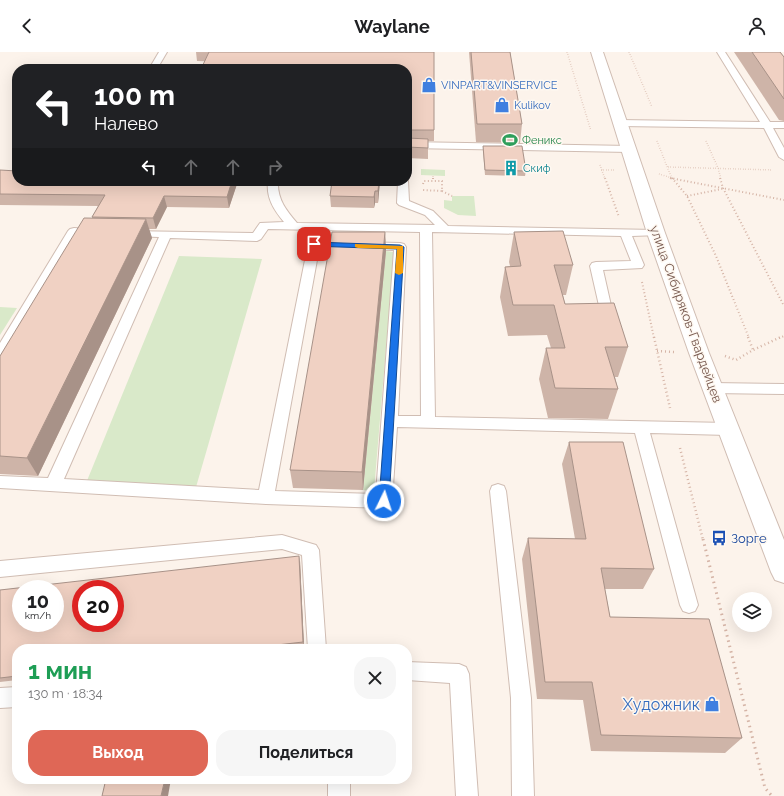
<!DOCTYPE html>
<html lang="ru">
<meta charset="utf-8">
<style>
:root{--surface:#fff;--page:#f6f6f6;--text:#202124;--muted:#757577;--accent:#df6756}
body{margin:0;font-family:Raleway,sans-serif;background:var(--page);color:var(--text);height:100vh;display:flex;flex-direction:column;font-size:15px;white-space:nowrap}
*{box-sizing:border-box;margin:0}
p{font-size:13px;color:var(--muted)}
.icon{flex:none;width:22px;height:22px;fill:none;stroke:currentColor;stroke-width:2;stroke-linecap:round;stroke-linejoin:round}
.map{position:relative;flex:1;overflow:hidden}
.side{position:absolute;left:12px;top:592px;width:400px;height:140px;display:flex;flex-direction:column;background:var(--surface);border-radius:16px;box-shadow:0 4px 16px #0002}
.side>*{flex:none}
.top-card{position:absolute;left:12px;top:12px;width:400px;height:122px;border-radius:16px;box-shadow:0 4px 16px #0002;background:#202124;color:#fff;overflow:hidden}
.tools{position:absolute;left:732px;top:540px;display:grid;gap:8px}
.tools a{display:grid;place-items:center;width:40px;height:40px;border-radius:50%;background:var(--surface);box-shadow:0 4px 16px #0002;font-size:20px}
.speed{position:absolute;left:12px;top:528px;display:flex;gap:8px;font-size:20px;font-weight:700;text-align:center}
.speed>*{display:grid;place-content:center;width:52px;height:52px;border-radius:50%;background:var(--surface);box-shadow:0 4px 16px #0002;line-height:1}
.speed small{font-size:10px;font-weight:400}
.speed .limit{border:6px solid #d22;background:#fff;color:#111}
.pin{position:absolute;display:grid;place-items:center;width:34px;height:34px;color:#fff;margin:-17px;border-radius:8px;box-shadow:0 2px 6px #0006}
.me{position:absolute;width:44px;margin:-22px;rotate:4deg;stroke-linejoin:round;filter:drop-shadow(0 0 3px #0008)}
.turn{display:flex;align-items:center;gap:14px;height:84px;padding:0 16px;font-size:18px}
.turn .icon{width:52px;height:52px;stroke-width:2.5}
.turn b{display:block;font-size:28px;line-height:34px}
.lanes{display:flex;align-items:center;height:38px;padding:0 16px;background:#0003;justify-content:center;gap:20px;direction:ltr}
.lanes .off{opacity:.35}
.round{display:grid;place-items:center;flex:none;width:42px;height:42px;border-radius:16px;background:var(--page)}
.overview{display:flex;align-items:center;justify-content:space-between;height:68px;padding:0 16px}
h1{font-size:24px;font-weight:700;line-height:30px;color:#1e9e55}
.cta{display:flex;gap:8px;margin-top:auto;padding:8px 16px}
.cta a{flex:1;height:46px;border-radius:16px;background:var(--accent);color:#fff;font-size:16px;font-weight:700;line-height:46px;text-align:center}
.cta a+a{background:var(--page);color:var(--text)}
header{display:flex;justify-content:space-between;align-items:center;height:52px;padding:0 16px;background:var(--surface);font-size:18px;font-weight:700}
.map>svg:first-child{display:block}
.green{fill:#d9e9c9}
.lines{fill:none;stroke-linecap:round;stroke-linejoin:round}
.service-casing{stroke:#d0bdb3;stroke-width:2}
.minor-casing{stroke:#d0bdb3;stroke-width:2}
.path-far3{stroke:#d5b4a6;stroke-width:1.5;stroke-dasharray:0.5 2;stroke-linecap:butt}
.path-far2{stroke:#d5b4a6;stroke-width:2;stroke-dasharray:1 2.5;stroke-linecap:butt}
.path-far1{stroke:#d5b4a6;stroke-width:2.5;stroke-dasharray:1 3;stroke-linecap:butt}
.path{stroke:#d5b4a6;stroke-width:3;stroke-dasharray:1.5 4;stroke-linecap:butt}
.service{fill:#fff;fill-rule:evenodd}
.minor{fill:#fff;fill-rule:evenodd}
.wall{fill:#ceb4a8}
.shaded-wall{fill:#a89288}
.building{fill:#f0d1c3;stroke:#a89288;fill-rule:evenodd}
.route{fill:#1a73e8;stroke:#114b97}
.slow{fill:#f59e0b}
.labels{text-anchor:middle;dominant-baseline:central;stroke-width:3;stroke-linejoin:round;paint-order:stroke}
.far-shop-label{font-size:11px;fill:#366cbe;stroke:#fef8f1;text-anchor:start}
.far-leisure-label{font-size:11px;fill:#27864d;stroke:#fef8f1;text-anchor:start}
.far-culture-label{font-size:11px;fill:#0d838f;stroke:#fef8f1;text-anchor:start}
.street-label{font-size:13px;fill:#76584e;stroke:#fef8f1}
.transit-label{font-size:13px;fill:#164399;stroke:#fef8f1;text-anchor:start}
.near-shop-label{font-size:16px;fill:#366cbe;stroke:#fef8f1;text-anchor:end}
</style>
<header><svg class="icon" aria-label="back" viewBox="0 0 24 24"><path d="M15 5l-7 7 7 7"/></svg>Waylane<svg class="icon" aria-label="person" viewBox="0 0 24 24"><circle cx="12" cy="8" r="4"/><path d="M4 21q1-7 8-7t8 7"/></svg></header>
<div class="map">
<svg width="784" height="744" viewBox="0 0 784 744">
<rect width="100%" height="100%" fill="#fcf3eb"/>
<!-- green -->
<g class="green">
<path d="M421,117l24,1v6l-24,-1z"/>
<path d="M452,144h22l2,20 -18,-1 -14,-7v-8l8,1z"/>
<path d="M386,199l8,1 -20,239 -11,-1z"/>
<path d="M179,204l83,3 -68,235 -110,-6z"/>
<path d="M0,255l17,1 -17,27z"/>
</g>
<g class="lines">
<!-- service casing -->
<g class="service-casing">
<g id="service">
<path d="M159,0h8l-10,17h-8z"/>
<path d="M717,0h8l45,70h14v6h-11l11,20v12l-5,-3 -15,-29 -145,-2 -5,-3 5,-3 141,2z"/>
<path d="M407,90l222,4 5,3 -5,3 -222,-4z"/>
<path d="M407,127l1,2 1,20 24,10 15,15 208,4 4,1 2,2 -2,2 -28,1 12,29 -2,3 -39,2 9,40 -1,3 -5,1 -5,-1 -1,-3 -10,-44 2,-3 4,-1 35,-1 -10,-25 -189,-4 3,185 293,6 5,2 3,4 -3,4 -5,2 -78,-2 48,172 -3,6 -6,2 -6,-2 -3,-6 -45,-172 -238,-6 -5,74 -2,5 -6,2 -118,-4 -266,-16v-12l48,2 111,-241 -29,-1 -4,-1 -2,-2 2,-2 127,2 7,-10 24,-1c-10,-12 -18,-24 -16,-41h10c-1,18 8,29 19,42l138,2 -10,-10 -26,-10 -2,-2 1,-22h9zM268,177l152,3 1,184h-23l8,-169 -2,-3 -4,-1 -86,-2 -4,1 -2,3 -49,245 -195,-11 106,-241 87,3 4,-2zM319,197l75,1 -18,244 -101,-3z"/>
<path d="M74,176l26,2 2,2 -2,2 -22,1 -73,122 -5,2v-16l68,-112 2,-2z"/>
<path d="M712,331l72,1v10l-72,-1 -5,-1 -2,-4 2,-4z"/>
<path d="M498,432l6,2 2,5 25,207 3,98h-22l-1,-98 -21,-207 2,-5z"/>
<path d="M282,483l34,10 3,5 7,99h-18l-6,-94 -20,-6 -282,28v-16z"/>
<path d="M407,610l52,2 7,3 3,7 9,122h-22l-6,-113 -43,-3z"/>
<path d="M17,635v20l-17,1v-20z"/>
<rect x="328" y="727" width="22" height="17"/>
</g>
</g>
<!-- minor casing -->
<g class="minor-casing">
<path id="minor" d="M591,0h12l62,181 44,120 75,187v43l-9,-3 -4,-8 -82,-219 -42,-120z"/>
</g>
<!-- path-far3 -->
<g class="path-far3">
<path d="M567,0l24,79"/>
<path d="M629,0l23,55"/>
<path d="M657,89l15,38"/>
<path d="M706,89l12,27 3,11"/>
<path d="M600,113l5,14"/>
<path d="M668,115l105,3"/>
<path d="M601,118h14"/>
<path d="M659,122l16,5"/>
<path d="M433,124v3"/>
</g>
<!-- path-far2 -->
<g class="path-far2">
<path d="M433,126v3"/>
<path d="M605,126l14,39"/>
<path d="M670,126l114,22"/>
<path d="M672,126l15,18 29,60 33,82"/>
<path d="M720,126l3,10 61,118"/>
<path d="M423,132l1,-3h18v10l-19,-1"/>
<path d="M442,139l10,5"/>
<path d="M687,144l35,-7"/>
<path d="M642,230l12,56"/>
<path d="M779,286l5,-2"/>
</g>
<!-- path-far1 -->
<g class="path-far1">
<path d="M654,285l16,71"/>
<path d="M748,285l5,13"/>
<path d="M657,299l17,1"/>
<path d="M725,304l11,4 17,-10 28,-13"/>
<path d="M680,396l23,92"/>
</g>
<!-- path -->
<path class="path" d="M703,487l62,249 7,8"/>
<!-- service -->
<use href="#service" class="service"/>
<!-- minor -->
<use href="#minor" class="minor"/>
</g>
<!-- wall -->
<g class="wall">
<path d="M196,0h238v89h-6v18l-21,-1v-89l-210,-8z"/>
<path d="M469,0h41l12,72 -2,19 -44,-1z"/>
<path d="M734,0h46l4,5v64l-5,-1z"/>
<path d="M483,94l43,25 -1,5 -40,-1 -2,-24z"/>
<path d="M0,118l17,11h221l-9,27 -62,-1 -11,22h-7l3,9 -114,238 -38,-2v-118l92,-138v-1l6,-11 -98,-1z"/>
<path d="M380,129l-2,22h-3l-1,5 -43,-1 -1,-11z"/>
<path d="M385,180l1,19 -23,239 -70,-2 -3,-18z"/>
<path d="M514,180l59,33 -7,30h-3l2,9 63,43 -10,30h-3l3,12 -10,30 -60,-1 -9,-39 7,-31h5l-4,-13 -39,1 -8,-39 5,-30 5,-1 -1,-4z"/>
<path d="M569,390l85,127 -11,20h-38l5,28 132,121 -17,15 -134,-2 -8,-51 -46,-1 -15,-140 6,-21 47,1 -13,-75z"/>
<path d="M300,509l4,85 -24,3h-263v31l-17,2v-92z"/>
</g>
<!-- shaded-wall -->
<g class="shaded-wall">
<path d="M232,129h6l-9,27 -2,-11z"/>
<path d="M379,129h1l-2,22v-12z"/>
<path d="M375,139v12l-1,5v-11z"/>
<path d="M164,144l3,11 -11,22 -3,-11z"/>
<path d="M146,167l6,19 -114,238 -11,-18z"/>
<path d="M385,180l1,19 -23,239 -1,-18z"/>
<path d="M299,504l1,5 4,85 -1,-4z"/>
<path d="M165,727h6l-3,17h-7z"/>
</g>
<!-- building -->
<g class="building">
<path d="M209,0h225v78h-27v-61h-206z"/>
<path d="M471,0h39l12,72h-45z"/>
<path d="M752,0h28l4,5v42z"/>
<path d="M407,86l21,1v9l-21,-1z"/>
<path d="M483,94h39l4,25 -41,-1z"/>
<path d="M0,118l17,1v10h215l-5,16 -63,-1 -11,22 -61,-1 13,-22 -105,-1z"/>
<path d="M332,129h47l-1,10h-3l-1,6 -44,-1z"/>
<path d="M84,166l62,1 -119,239 -27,-2v-100z"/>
<path d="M563,179l10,34h-19l11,39 49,-1 14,44h-23l13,42 -63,-1 -9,-40h19l-11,-43h-41l-8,-38 16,-1 -7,-34z"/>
<path d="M332,180h53l-23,240 -72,-2z"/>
<path d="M569,390h54l31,127 -53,-1 9,49 99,2 33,119 -141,-3 -9,-53h-47l-17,-144 58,1z"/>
<path d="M299,504l4,86 -61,7h-225v27l-17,2v-88zM21,537h34v34h-34zM81,537h34v34h-34z"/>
<path d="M106,727h59l-4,17h-59z"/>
</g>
<!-- route -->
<path class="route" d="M314,190l86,3 4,2 -15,254 -1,3h-7l-2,-3 18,-252 -86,-3v-3z"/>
<!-- slow -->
<path class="slow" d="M355,192l48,2v27l-4,2 -4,-2 2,-24 -39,-1 -3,-1z"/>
<!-- icons -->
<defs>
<g id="shop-bare" transform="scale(1.2)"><path d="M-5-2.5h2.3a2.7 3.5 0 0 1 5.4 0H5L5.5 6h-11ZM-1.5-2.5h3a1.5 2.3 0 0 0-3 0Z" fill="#3f7fe0" stroke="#fef8f1" stroke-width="2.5" paint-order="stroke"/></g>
<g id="stadium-bare" transform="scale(1.2)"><path d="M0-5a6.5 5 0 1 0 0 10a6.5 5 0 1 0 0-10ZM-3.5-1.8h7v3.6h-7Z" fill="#2e9e5b" stroke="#fef8f1" stroke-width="2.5" paint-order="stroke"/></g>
<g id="building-bare" transform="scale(1.2)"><path d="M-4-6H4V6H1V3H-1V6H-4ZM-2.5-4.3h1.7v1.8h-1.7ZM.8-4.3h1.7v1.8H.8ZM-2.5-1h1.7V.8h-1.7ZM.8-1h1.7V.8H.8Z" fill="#0f9aa8" stroke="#fef8f1" stroke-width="2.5" paint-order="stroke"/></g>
<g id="bus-bare" transform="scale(1.2)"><path d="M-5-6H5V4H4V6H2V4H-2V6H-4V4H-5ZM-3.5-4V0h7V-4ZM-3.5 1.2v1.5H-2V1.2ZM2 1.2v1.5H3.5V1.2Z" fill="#1a4fb4" stroke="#fef8f1" stroke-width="2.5" paint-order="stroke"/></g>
</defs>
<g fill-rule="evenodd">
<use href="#shop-bare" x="429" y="33"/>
<use href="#shop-bare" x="502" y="53"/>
<use href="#stadium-bare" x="510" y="88"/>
<use href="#building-bare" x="511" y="116"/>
<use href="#bus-bare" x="719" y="486"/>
<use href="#shop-bare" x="712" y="652"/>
</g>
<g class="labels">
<!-- far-shop labels -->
<g class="far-shop-label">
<text x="441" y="33">VINPART&amp;VINSERVICE</text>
<text x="514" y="53">Kulikov</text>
</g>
<!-- far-leisure labels -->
<g class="far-leisure-label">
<text x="522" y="88">Феникс</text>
</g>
<!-- far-culture labels -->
<g class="far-culture-label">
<text x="523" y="116">Скиф</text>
</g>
<!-- street labels -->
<g class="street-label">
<text transform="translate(686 262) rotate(70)">улица Сибиряков-Гвардейцев</text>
</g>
<!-- transit labels -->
<g class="transit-label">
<text x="731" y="486">Зорге</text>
</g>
<!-- near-shop labels -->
<g class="near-shop-label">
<text x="700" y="652">Художник</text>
</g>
</g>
</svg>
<div class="tools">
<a><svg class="icon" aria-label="layers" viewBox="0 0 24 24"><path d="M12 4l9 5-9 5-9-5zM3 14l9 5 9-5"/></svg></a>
</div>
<div class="speed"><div>10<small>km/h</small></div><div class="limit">20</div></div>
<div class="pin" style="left:314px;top:192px;background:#d93025"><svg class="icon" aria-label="arrive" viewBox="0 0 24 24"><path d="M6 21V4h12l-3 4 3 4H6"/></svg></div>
<svg class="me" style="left:384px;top:449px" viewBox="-20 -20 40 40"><circle r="17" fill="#1a73e8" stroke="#fff" stroke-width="3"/><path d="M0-11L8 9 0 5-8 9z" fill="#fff"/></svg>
<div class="top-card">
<div class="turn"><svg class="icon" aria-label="left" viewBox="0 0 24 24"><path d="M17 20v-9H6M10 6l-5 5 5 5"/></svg><div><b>100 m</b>Налево</div></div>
<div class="lanes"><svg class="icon" aria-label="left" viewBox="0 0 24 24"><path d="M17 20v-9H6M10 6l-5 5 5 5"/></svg><svg class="icon off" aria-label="ahead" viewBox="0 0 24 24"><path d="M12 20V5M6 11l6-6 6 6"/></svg><svg class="icon off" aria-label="ahead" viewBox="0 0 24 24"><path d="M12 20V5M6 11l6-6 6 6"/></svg><svg class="icon off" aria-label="right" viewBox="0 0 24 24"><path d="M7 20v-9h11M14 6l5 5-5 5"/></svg></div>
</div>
<section class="side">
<div class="overview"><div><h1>1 мин</h1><p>130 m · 18:34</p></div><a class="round"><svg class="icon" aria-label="close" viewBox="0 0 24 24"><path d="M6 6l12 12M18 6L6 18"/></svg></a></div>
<div class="cta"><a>Выход</a><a>Поделиться</a></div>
</section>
</div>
